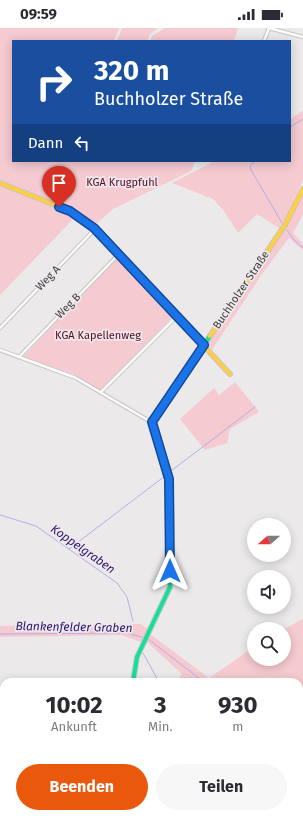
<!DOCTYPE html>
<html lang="de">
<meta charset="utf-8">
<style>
:root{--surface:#fff;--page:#f7f7f7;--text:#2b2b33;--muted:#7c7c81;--accent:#ea580c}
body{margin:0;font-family:"Fira Sans",sans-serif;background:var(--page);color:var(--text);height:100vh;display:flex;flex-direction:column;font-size:15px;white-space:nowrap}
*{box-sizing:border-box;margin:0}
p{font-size:13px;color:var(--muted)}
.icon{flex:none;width:22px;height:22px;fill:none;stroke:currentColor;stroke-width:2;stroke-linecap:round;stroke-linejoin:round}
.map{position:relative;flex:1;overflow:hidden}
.panel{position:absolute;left:0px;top:650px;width:303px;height:140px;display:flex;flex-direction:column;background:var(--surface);border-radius:12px 12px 0 0;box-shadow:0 2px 10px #0003}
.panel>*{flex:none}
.guide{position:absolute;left:12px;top:12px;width:279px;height:122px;border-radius:0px;box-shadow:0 2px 10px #0003;background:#1a4fa0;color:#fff;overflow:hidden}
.needle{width:26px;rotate:250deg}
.buttons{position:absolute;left:247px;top:490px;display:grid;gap:8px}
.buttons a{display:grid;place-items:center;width:44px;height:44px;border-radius:50%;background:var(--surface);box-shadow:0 2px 10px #0003;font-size:20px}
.pin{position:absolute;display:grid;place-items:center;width:34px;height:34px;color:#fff;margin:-41px -17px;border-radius:50% 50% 50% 0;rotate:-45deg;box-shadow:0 0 4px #0007}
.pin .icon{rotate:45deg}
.me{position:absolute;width:44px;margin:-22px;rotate:0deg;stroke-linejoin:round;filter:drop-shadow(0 0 3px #0008)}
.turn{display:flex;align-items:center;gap:14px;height:84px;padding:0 16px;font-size:18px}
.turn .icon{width:52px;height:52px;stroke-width:2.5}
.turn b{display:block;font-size:28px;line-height:34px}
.then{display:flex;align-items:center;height:38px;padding:0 16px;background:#0003;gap:8px;font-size:15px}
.eta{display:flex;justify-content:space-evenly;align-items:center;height:68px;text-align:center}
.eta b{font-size:24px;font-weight:700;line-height:28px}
.button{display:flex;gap:8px;margin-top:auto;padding:8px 16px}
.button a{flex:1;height:46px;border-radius:24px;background:var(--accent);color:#fff;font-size:16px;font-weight:700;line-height:46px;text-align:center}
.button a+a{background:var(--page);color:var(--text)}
.status{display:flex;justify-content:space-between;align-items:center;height:28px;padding:0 20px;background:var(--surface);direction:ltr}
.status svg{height:11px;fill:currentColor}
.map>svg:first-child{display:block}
.green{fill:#f5cad0}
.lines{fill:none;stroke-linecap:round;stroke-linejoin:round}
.stream{stroke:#b3afe6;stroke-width:1}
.street-casing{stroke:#c7c5c6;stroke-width:4.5}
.fast-casing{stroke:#c7c5c6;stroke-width:6}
.slow-casing{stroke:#c7c5c6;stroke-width:6}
.street{stroke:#fcfcfc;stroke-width:2.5}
.fast{stroke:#16e098;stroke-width:4}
.slow{stroke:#ffcf43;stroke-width:4}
.route-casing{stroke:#114b97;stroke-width:10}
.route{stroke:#1a73e8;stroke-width:7}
.labels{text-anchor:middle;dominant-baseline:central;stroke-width:3.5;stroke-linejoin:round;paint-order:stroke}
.park-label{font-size:11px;fill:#5a0721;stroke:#ede8ec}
.street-label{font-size:11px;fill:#3e3c3e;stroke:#ede8ec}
.water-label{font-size:12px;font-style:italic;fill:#2c156e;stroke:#ede8ec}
</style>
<div class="status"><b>09:59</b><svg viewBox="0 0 49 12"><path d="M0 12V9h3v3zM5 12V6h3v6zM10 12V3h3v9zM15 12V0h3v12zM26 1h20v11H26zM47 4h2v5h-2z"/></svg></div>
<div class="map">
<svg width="303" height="790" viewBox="0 0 303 790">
<rect width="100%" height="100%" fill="#ece9eb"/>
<!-- green -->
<g class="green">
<path d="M0,0h119l-5,13h-101v120h182l-4,10 -78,38 -17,15 -26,-13 5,6 -75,78z"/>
<path d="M122,0h36l-8,6 -3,7h-30z"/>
<path d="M165,0h73l-4,13h-84l2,-5z"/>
<path d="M303,83v69l-14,33 -10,15 -22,-14 -19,19 -14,-22 -11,-12 -41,-16 43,-22h75v-42z"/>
<path d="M303,165v21l-10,19 10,11v6l-14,-12 -27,36 -50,76 -5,-7 79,-117z"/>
<path d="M118,229l56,58 -73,76 -28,-17 -50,-17z"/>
<path d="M235,354l24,30 -29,17 -3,14 -22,7 -25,-31 34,-31 5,7z"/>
<path d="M303,591v105l-4,3v-45h-122l5,-8 -35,-32 3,-8 59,44 45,-31v12h30v-30z"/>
<path d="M140,596l8,5 -7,13 -20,-7 -121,2v-11z"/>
<path d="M172,786h74l-2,4h-79z"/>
</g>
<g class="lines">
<!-- stream -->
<g class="stream">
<path d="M290,99l13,-8"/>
<path d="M255,133l-5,5 1,4 31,53"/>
<path d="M287,202l6,9 10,9"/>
<path d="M171,443l84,-64"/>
<path d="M0,487l36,11 81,57 10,14 6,24"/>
<path d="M69,521l96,-73"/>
<path d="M0,606l127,-1 18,5"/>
<path d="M148,611l56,43"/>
<path d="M143,625l16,29"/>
<path d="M299,676l4,-3"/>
<path d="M233,786v4"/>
</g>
<!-- street casing -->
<g class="street-casing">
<g id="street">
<path d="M269,0l34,9"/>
<path d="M264,13l5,-13"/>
<path d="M0,300l95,-99"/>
<path d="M0,322l76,28 75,44"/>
<path d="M19,329l99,-102"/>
<path d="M101,364l76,-76"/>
</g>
</g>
<!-- fast casing -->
<g class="fast-casing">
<g id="fast">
<path d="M133,654l4,-25 33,-70 -1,-108 -18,-57 59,-86"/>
<path d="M0,757l4,2"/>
<path d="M36,786l4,4"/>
<path d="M249,790l2,-4"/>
</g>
</g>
<!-- slow casing -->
<g class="slow-casing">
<g id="slow">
<path d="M0,155l70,28 19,12 141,151"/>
<path d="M210,308l75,-111 18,-36"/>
<path d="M299,707l4,-4"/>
<path d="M299,713l4,-4"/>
<path d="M157,786l2,4"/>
<path d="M161,790l6,-4"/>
<path d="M256,790l2,-4"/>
</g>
</g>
<!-- street -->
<use href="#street" class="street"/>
<!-- fast -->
<use href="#fast" class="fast"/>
<!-- slow -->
<use href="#slow" class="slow"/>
</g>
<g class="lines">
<!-- route casing -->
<g class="route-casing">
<path id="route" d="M59,179l11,4 24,17 110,117 -52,77 17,57 1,92"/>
</g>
<!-- route -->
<use href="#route" class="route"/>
</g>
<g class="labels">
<!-- park labels -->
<g class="park-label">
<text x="122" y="154">KGA Krugpfuhl</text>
<text x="98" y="307">KGA Kapellenweg</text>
</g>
<!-- street labels -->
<g class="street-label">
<text transform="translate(48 250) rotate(-46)">Weg A</text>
<text transform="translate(241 262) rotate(-56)">Buchholzer Straße</text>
<text transform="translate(68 278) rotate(-46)">Weg B</text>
</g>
<!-- water labels -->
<g class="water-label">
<text transform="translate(83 521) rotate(35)">Koppelgraben</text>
<text transform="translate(74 599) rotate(1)">Blankenfelder Graben</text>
</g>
</g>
</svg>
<div class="buttons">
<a><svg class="needle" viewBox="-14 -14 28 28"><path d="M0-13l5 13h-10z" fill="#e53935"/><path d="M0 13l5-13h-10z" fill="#7c7c81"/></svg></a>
<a><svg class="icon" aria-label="sound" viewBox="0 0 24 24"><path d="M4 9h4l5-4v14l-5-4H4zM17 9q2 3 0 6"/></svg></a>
<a><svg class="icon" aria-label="search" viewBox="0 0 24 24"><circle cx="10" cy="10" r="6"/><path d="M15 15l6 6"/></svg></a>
</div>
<div class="pin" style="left:59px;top:179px;background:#d93025"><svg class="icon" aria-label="arrive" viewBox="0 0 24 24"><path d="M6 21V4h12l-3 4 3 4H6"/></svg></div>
<svg class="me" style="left:170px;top:543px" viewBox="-20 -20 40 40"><path d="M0-17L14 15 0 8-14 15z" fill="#1a73e8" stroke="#fff" stroke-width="4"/></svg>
<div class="guide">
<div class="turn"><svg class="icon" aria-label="right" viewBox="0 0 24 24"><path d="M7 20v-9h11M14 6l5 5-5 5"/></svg><div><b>320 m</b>Buchholzer Straße</div></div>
<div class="then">Dann<svg class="icon" aria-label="left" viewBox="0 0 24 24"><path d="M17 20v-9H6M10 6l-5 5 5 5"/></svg></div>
</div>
<section class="panel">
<div class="eta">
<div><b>10:02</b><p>Ankunft</p></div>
<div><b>3</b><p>Min.</p></div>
<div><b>930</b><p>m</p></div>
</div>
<div class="button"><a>Beenden</a><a>Teilen</a></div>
</section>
</div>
